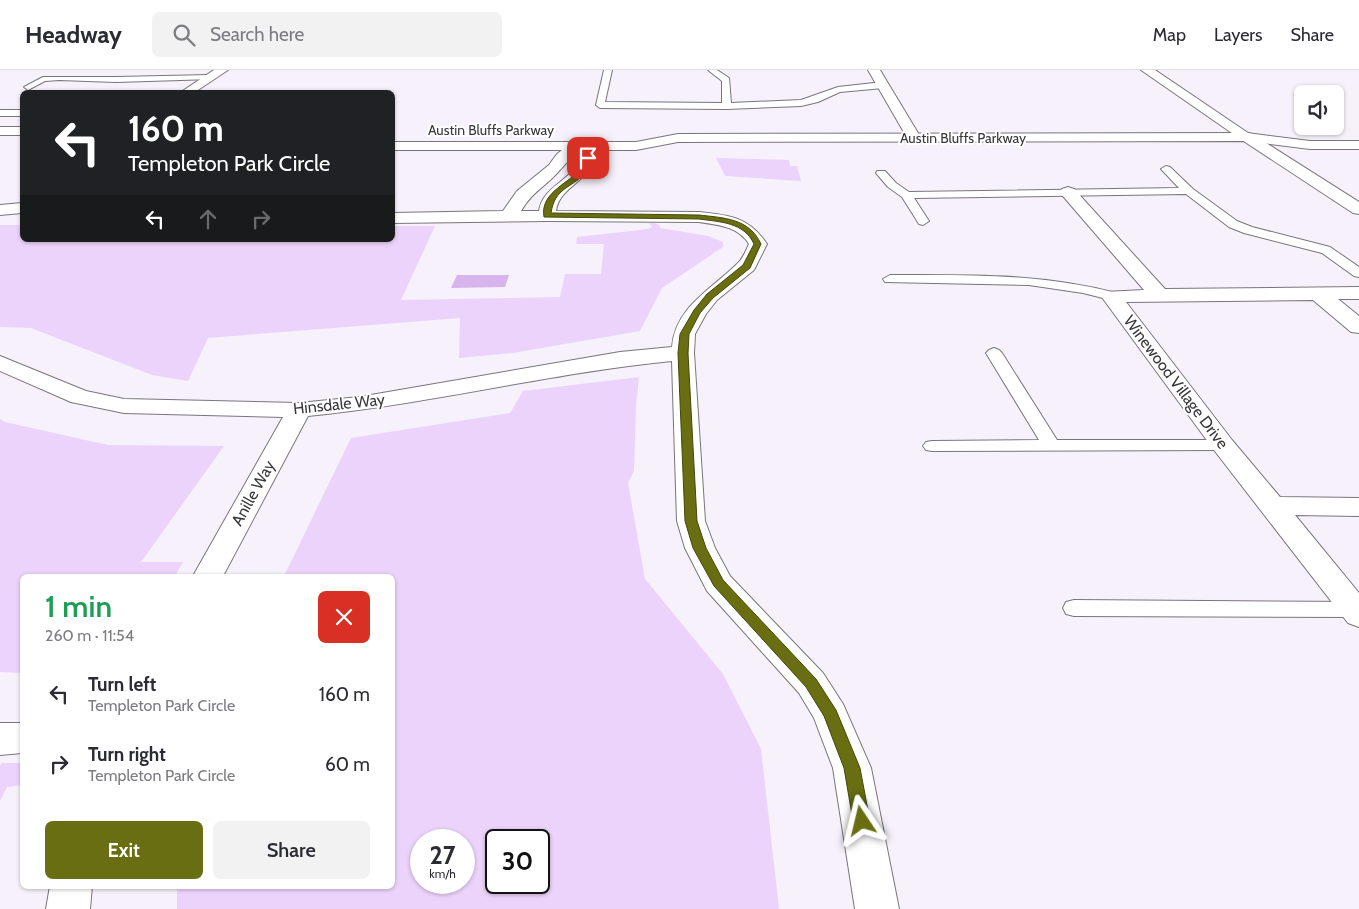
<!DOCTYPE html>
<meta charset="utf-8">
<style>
:root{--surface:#fff;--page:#f2f2f3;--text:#2b2b33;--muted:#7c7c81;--line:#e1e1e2;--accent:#696e12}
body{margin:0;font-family:Cabin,sans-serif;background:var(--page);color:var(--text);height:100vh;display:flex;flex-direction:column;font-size:19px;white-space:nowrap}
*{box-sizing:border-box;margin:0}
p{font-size:16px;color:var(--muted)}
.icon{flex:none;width:28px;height:28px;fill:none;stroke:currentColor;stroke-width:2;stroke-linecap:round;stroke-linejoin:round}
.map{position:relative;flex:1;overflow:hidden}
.sheet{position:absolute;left:20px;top:504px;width:375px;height:315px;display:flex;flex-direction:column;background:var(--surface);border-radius:8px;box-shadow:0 1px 4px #0004}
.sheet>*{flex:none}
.hud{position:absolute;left:20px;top:20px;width:375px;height:152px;border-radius:8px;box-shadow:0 1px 4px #0004;background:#202124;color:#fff;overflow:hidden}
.controls{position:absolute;left:1294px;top:15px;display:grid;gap:10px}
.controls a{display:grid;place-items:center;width:50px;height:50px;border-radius:8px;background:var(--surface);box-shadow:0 1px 4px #0004;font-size:25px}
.speed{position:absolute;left:410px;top:759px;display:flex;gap:10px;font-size:25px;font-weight:700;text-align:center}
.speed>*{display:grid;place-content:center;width:65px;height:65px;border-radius:50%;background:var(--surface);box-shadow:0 1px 4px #0004;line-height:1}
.speed small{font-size:12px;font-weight:400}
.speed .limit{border:2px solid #111;border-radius:8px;background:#fff;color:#111}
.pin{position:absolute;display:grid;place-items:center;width:42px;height:42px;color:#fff;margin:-21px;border-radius:10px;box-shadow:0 2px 8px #0006}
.me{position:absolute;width:55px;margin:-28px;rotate:350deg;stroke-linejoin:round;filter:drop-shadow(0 0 4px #0008)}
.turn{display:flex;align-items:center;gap:18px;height:105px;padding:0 25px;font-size:22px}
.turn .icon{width:65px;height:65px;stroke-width:2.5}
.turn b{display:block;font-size:35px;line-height:42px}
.lanes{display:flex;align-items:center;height:48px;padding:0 25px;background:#0003;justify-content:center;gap:25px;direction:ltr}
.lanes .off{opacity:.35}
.round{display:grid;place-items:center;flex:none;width:52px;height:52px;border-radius:8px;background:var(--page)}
.head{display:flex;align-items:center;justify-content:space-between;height:85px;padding:0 25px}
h1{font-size:30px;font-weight:600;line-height:38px;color:#1e9e55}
.action{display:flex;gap:10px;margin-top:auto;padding:10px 25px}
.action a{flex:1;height:58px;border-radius:8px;background:var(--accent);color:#fff;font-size:20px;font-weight:600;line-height:58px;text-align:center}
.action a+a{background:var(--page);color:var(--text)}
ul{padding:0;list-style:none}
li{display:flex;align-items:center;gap:15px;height:70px;padding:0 25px}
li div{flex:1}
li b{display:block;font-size:19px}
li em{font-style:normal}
header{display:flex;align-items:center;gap:30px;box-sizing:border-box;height:70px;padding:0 25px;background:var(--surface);border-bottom:1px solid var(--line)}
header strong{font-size:24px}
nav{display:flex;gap:28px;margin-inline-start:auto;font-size:18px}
.search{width:350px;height:45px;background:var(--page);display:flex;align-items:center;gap:12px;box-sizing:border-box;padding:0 18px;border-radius:8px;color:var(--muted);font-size:19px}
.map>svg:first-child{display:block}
.green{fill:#ecd3fb;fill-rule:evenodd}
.water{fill:#d7b4ed}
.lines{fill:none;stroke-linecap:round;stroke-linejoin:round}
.service-casing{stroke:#7a757d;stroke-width:2}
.minor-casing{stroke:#7a757d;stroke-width:2}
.tertiary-casing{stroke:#7a757d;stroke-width:2}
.primary-casing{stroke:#7a757d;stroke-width:2}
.service{fill:#fff;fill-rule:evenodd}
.minor{fill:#fff;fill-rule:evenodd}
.tertiary{fill:#fff;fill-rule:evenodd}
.primary{fill:#fff;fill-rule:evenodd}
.route{fill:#696e12;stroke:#44480c}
.labels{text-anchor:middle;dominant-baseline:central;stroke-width:4;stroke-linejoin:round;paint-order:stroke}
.far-street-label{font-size:14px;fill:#3a383b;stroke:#fff}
.street-label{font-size:16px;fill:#3a383b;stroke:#fff}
</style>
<header>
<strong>Headway</strong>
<div class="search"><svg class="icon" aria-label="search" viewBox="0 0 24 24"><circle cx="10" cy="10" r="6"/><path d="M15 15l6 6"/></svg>Search here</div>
<nav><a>Map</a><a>Layers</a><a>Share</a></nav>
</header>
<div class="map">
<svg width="1359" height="839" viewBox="0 0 1359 839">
<rect width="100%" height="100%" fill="#f6f1fa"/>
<!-- green -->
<g class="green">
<path d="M716,88l73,2 1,6h7l4,15 -76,-5z"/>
<path d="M649,153h5l5,2 1,3 48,8 15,6v5l-61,41 -22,43 -127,22 -54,5 1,-40 -252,20 -20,43 -36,-6 -121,-47 -31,-1v-102h22v15h370l1,-14h42l-34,74 159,-3 5,-23h36l3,-30h-28l1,-7 71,-8 4,-2z"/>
<path d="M639,307l-3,28 -2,66 -6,12 17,96 78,95 38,75 18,160h-602v-23h215v-310h-108l67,-138 159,-25 13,-22zM421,770h43v42h-43zM496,770h43v42h-43z"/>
<path d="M0,349l5,3 103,23 116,1 -83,116h42l-8,14h-153v97l-22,-1z"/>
<path d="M2,693h20v22l-15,2 -7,14v-36z"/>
</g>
<!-- water -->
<path class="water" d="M457,205h52l-4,12 -54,1z"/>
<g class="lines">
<!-- service casing -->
<g class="service-casing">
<g id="service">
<path d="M604,0h8l-7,32 117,1v-22l-14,-11h9l12,8 2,25 70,-3 37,-13 45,-5 4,3 -4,3 -43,4 -22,10 -17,4 -74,3 -127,-1 -4,-3z"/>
<path d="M210,5h3v4l-97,3 -57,-2 -14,1 -17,9 -4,-3 19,-10h73z"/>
<rect x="0" y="40" width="22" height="6"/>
<path d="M1166,96l4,1 23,22 44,32 15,6 78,20 29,20v10l-5,-1 -32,-23 -78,-20 -15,-6 -43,-33 -272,4 15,23 -6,4 -4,-1 -17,-27 -14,-10 -12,-14 1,-2h8l11,12 13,9 270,-4 -18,-19z"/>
<path d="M890,205c78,0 150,-2 226,18l2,3 -7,4 -28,-7 -54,-8 -144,-3 -2,-3z"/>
<path d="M994,278l5,2 3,3 55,87h166l6,1 3,4 -3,4 -6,1 -291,1 -6,-1 -3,-4 3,-4 6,-1 107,-1 -53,-87 3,-3z"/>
<path d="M1074,530l281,2 4,1v14l-285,-1 -8,-2 -3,-6 3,-6z"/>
</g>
</g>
<!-- minor casing -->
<g class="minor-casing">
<g id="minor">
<path d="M214,0h14l-33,22h-14z"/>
<path d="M868,0h12l41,68 -2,3h-10z"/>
<path d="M1141,0h14l99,67 -2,3h-10z"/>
<path d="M576,72c8,2 15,8 19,15 -6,25 -36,30 -39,54l143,1c30,3 50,5 68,32l-13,26 -37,30 -11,14 -11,20 -1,19 11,168 10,27 15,28 93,97 20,31 28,64 28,141h-44l-22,-141 -19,-50 -15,-25 -92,-102 -22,-43 -8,-27 -5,-160c-122,12 -242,43 -364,55l-85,160h-30l90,-159 -159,-4 -53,-11 -71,-31v-15l86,35 38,8 175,4 60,-6 261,-45 52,-5c3,-40 40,-58 65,-83 6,-5 9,-14 12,-20 -11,-18 -31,-19 -50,-22l-152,-1 -155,2v-10l111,-2 14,-20 32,-26 8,-11 14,-11zM576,84l4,4c-7,23 -37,27 -41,53h-18c12,-20 24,-24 38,-40 6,-6 10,-12 17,-17z"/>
<path d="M1068,117l6,2 91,100 194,-2v12h-21l21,17v17l-8,-1 -38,-32 -187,2 106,138 48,57 79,1v18l-64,-1 64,78v34l-11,-4 -134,-173 -113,-154 3,-4 40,-2 -82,-95 -2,-3 2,-3z"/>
<path d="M22,133v10l-22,2v-10z"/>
<path d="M0,653h22v30l-22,2z"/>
<path d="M50,816h42l-2,23h-44z"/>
</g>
</g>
<!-- tertiary casing -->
<g class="tertiary-casing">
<path id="tertiary" d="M1247,63l5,1 107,68v12l-6,-1 -111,-73 -2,-3 2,-3z"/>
</g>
<!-- primary casing -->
<g class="primary-casing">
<g id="primary">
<rect x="0" y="57" width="22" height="8"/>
<path d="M1247,63l63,8h49v8h-49l-63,-8 -569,1 -42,8h-244v-8h244l42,-8z"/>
</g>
</g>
<!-- service -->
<use href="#service" class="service"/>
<!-- minor -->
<use href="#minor" class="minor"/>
<!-- tertiary -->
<use href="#tertiary" class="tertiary"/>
<!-- primary -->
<use href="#primary" class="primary"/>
</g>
<!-- route -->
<path class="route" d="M586,87l5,1c-1,5 -3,11 -6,15 -14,16 -30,14 -34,40l148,2c25,3 50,3 62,29l-11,24 -37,30 -13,15 -11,21 -1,19 9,168 9,27 17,32 93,99 20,31 24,58 10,53 -3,5 -5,3 -6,-3 -3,-5 -9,-53 -20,-52 -18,-29 -92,-101 -21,-38 -8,-27 -7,-168 2,-19 14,-24 13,-16 36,-29 11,-21c-10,-22 -34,-22 -55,-25l-155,-2c-4,-23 21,-32 35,-46 3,-3 5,-10 7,-14z"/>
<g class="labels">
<!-- far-street labels -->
<g class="far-street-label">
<text x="491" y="60">Austin Bluffs Parkway</text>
<text x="963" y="68">Austin Bluffs Parkway</text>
</g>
<!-- street labels -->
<g class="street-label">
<text transform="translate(1176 312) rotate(53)">Winewood Village Drive</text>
<text transform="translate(339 334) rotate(-6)">Hinsdale Way</text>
<text transform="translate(253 423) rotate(-61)">Anille Way</text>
</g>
</g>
</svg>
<div class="controls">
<a><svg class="icon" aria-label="sound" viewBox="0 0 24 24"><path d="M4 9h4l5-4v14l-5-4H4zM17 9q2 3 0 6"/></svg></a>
</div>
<div class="speed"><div>27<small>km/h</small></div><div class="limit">30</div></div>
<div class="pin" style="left:588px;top:88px;background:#d93025"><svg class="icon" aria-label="arrive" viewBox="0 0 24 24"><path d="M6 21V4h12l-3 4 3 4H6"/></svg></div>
<svg class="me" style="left:862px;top:751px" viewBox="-20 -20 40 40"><path d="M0-17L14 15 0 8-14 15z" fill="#696e12" stroke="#fff" stroke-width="4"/></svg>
<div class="hud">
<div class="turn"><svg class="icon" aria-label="left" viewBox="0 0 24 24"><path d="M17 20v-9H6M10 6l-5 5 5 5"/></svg><div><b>160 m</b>Templeton Park Circle</div></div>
<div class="lanes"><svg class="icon" aria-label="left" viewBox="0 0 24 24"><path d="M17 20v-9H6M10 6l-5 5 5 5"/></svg><svg class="icon off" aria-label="ahead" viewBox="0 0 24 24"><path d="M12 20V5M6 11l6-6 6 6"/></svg><svg class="icon off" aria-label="right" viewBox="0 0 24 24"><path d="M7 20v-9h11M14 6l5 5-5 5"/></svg></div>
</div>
<section class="sheet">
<div class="head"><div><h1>1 min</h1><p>260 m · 11:54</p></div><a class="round" style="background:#d93025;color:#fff"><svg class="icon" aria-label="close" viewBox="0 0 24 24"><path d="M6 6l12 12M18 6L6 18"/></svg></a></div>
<ul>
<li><svg class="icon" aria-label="left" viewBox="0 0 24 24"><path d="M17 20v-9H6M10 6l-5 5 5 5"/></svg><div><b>Turn left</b><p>Templeton Park Circle</p></div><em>160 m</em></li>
<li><svg class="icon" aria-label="right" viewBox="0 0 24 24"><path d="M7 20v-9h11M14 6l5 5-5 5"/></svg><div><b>Turn right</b><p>Templeton Park Circle</p></div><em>60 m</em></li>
</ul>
<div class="action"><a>Exit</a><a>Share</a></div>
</section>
</div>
